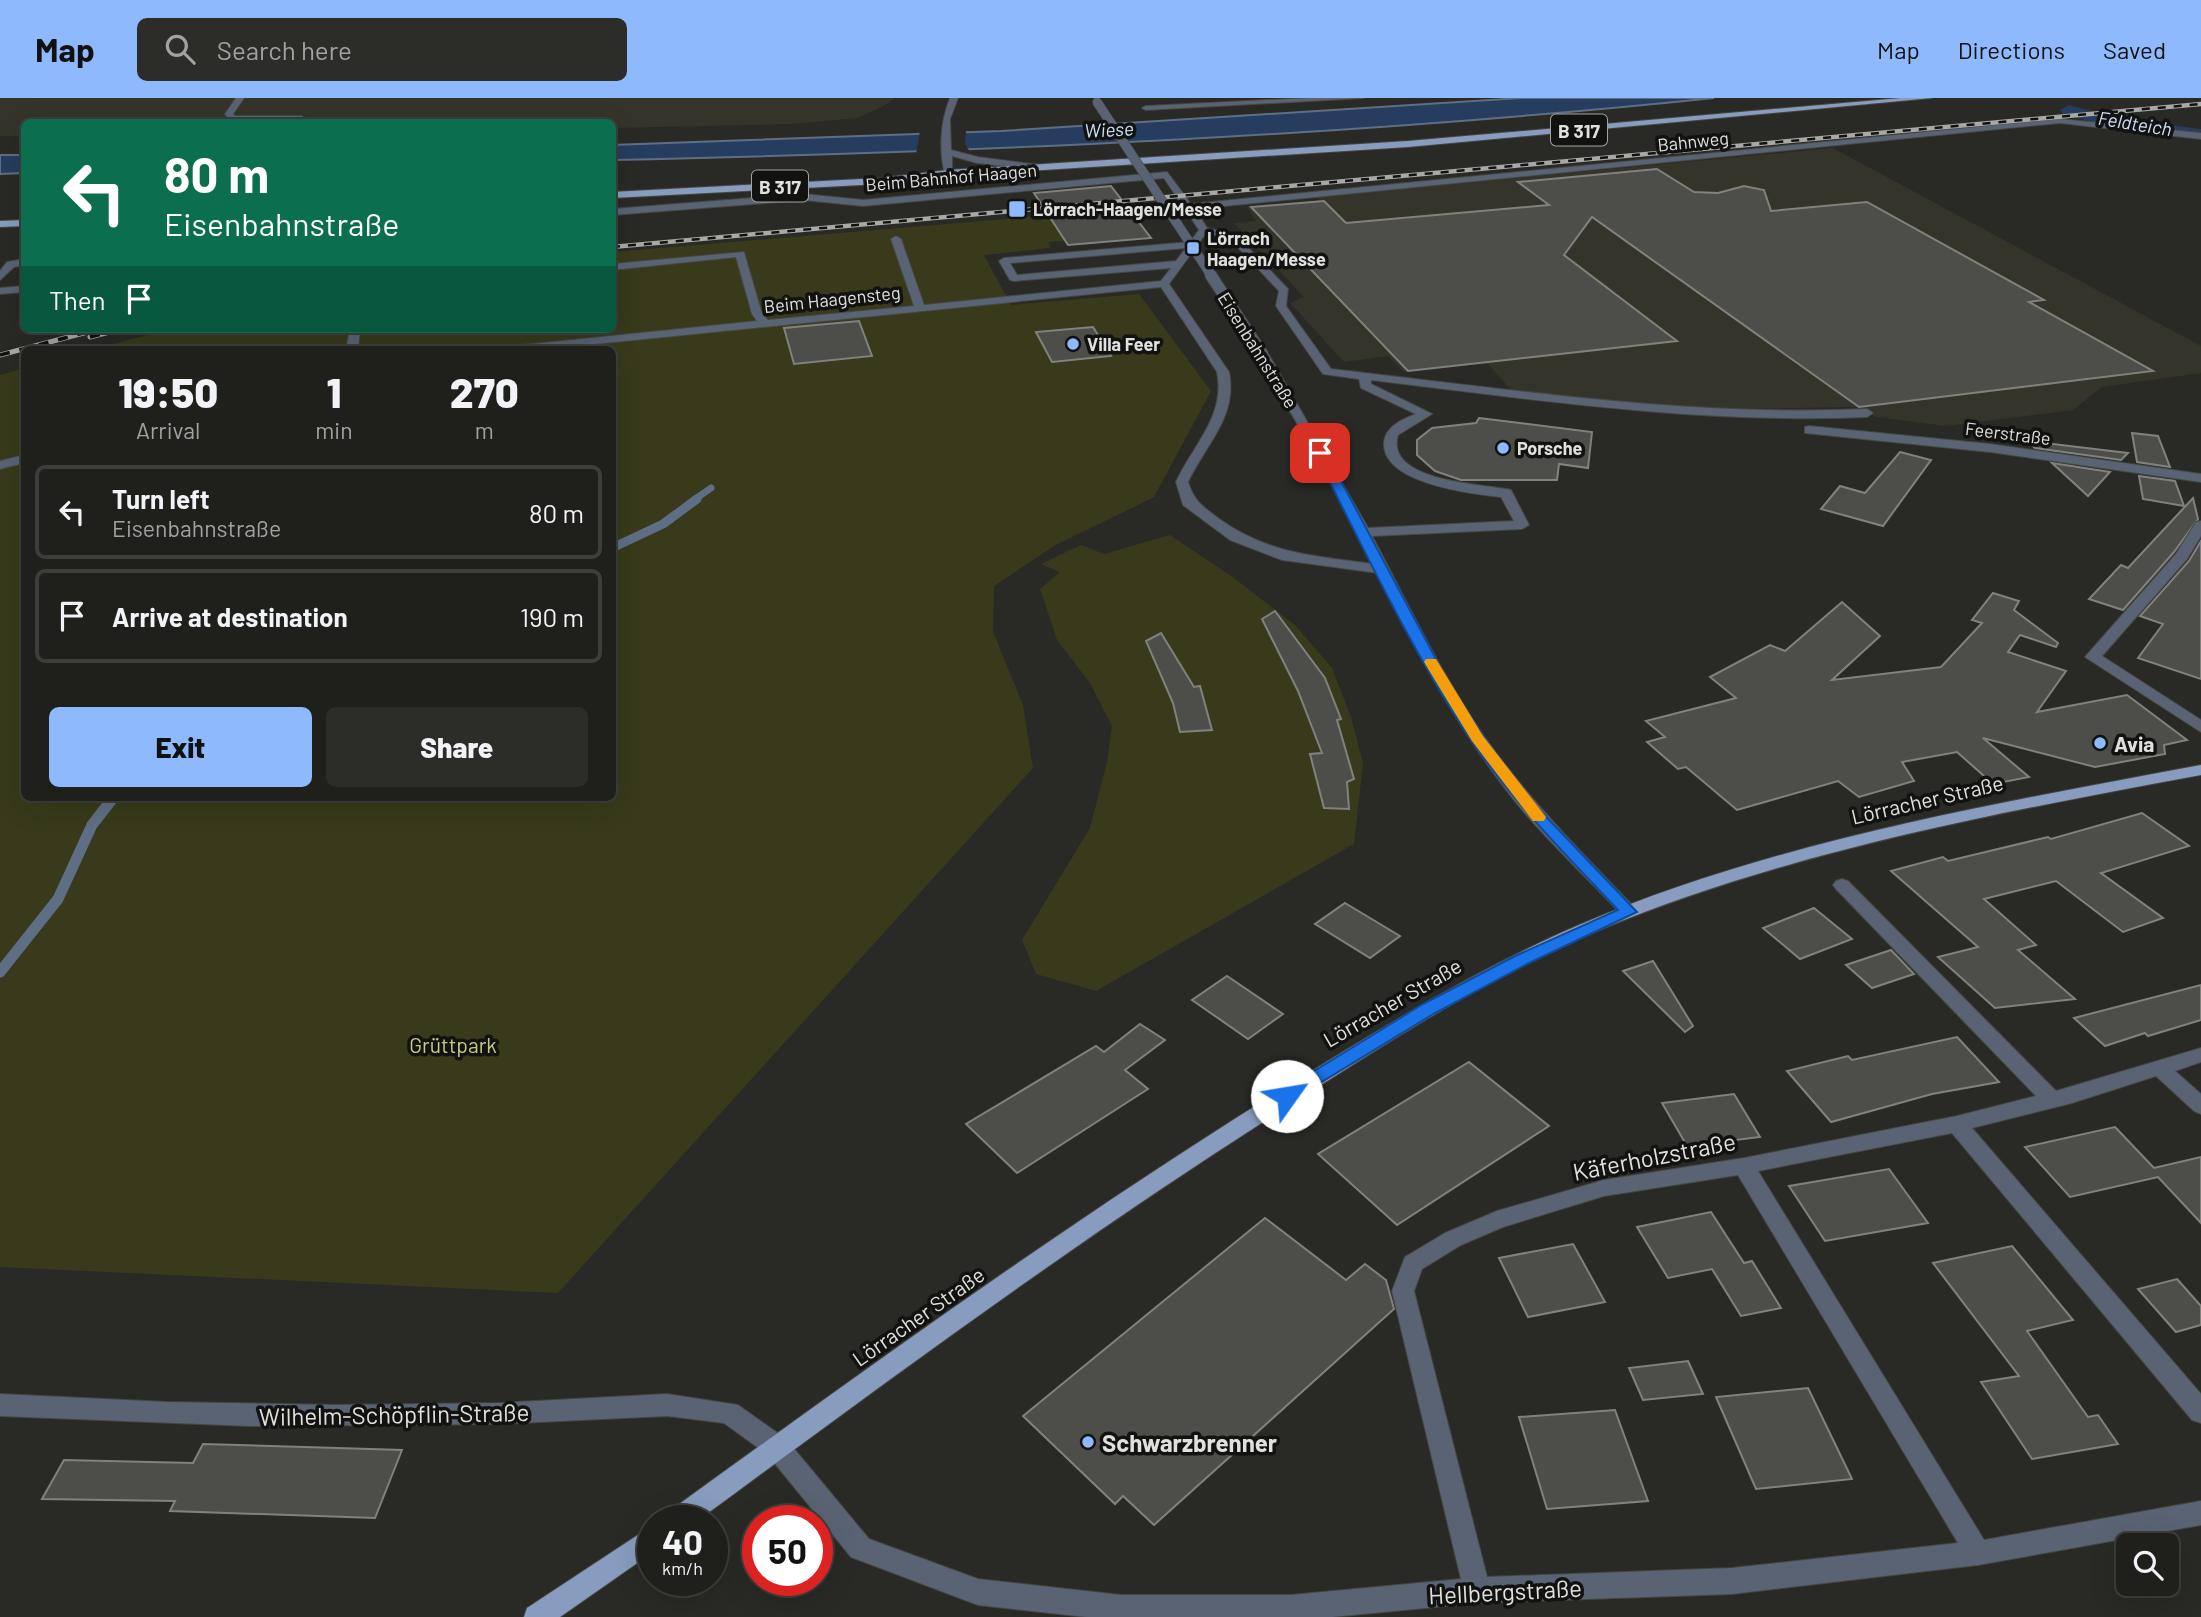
<!DOCTYPE html>
<meta charset="utf-8">
<style>
:root{--surface:#1f201c;--page:#2c2d29;--text:#f1f3f6;--muted:#a1a3a3;--line:#3c3e3b;--accent:#8eb9fc}
body{margin:0;font-family:Barlow,sans-serif;background:var(--page);color:var(--text);height:100vh;display:flex;flex-direction:column;font-size:26px;white-space:nowrap}
*{box-sizing:border-box;margin:0}
p{font-size:23px;color:var(--muted)}
.icon{flex:none;width:38px;height:38px;fill:none;stroke:currentColor;stroke-width:2;stroke-linecap:round;stroke-linejoin:round}
.map{position:relative;flex:1;overflow:hidden}
.drawer{position:absolute;left:21px;top:248px;width:595px;height:455px;display:flex;flex-direction:column;background:var(--surface);border-radius:10px;box-shadow:0 7px 28px #0002,0 0 0 2px var(--line)}
.drawer>*{flex:none}
.hud{position:absolute;left:21px;top:21px;width:595px;height:214px;border-radius:10px;box-shadow:0 7px 28px #0002,0 0 0 2px var(--line);background:#0b6e4f;color:#fff;overflow:hidden}
.tools{position:absolute;left:2116px;top:1435px;display:grid;gap:14px}
.tools a{display:grid;place-items:center;width:63px;height:63px;border-radius:10px;background:var(--surface);box-shadow:0 7px 28px #0002,0 0 0 2px var(--line);font-size:35px}
.speed{position:absolute;left:637px;top:1407px;display:flex;gap:14px;font-size:35px;font-weight:700;text-align:center}
.speed>*{display:grid;place-content:center;width:91px;height:91px;border-radius:50%;background:var(--surface);box-shadow:0 7px 28px #0002,0 0 0 2px var(--line);line-height:1}
.speed small{font-size:18px;font-weight:400}
.speed .limit{border:10px solid #d22;background:#fff;color:#111}
.pin{position:absolute;display:grid;place-items:center;width:60px;height:60px;color:#fff;margin:-30px;border-radius:14px;box-shadow:0 4px 10px #0006}
.me{position:absolute;width:77px;margin:-38px;rotate:58deg;stroke-linejoin:round;filter:drop-shadow(0 0 5px #0008)}
.turn{display:flex;align-items:center;gap:24px;height:147px;padding:0 28px;font-size:32px}
.turn .icon{width:91px;height:91px;stroke-width:2.5}
.turn b{display:block;font-size:49px;line-height:60px}
.then{display:flex;align-items:center;height:66px;padding:0 28px;background:#0003;gap:14px;font-size:26px}
.eta{display:flex;justify-content:space-evenly;align-items:center;height:119px;text-align:center}
.eta b{font-size:42px;font-weight:800;line-height:49px}
.cta{display:flex;gap:14px;margin-top:auto;padding:14px 28px}
.cta a{flex:1;height:80px;border-radius:10px;background:var(--accent);color:#111;font-size:28px;font-weight:800;line-height:80px;text-align:center}
.cta a+a{background:var(--page);color:var(--text)}
ul{padding:0;list-style:none}
li{display:flex;align-items:center;gap:21px;height:94px;margin:0 14px 10px;padding:0 14px;border:4px solid var(--line);border-radius:10px}
li div{flex:1}
li b{display:block;font-size:26px}
li em{font-style:normal}
header{display:flex;align-items:center;gap:42px;box-sizing:border-box;height:98px;padding:0 35px;background:var(--accent);color:#111}
header strong{font-size:33px}
nav{display:flex;gap:38px;margin-inline-start:auto;font-size:24px}
.search{width:490px;height:63px;background:var(--page);display:flex;align-items:center;gap:18px;box-sizing:border-box;padding:0 24px;border-radius:10px;color:var(--muted);font-size:26px}
.map>svg:first-child{display:block}
.built{fill:#34342b}
.green{fill:#383a1b}
.water{fill:#273d5f;stroke:#5e6e85;stroke-width:2}
.pier{fill:#292a26}
.lines{fill:none;stroke-linecap:round;stroke-linejoin:round}
.stream-far2{stroke:#5e6e85;stroke-width:7}
.stream-far1{stroke:#5e6e85;stroke-width:9}
.stream{stroke:#5e6e85;stroke-width:11}
.canal{fill:#273d5f;fill-rule:evenodd}
.building{fill:#4d4d49;stroke:#81827d;stroke-width:2}
.minor-casing{stroke:#464743;stroke-width:2}
.major-casing{stroke:#464743;stroke-width:2}
.minor{fill:#596374;fill-rule:evenodd}
.major{fill:#879cbe;fill-rule:evenodd}
.rail-far1-casing{stroke:#a8a9a6;stroke-width:4.5}
.rail-casing{stroke:#a8a9a6;stroke-width:5}
.rail-far1{stroke:#121211;stroke-width:2.5;stroke-dasharray:8;stroke-linecap:butt}
.rail{stroke:#121211;stroke-width:3.5;stroke-dasharray:10;stroke-linecap:butt}
.minor-bridge-far1-casing{stroke:#464743;stroke-width:10;stroke-linecap:butt}
.minor-bridge-casing{stroke:#464743;stroke-width:13;stroke-linecap:butt}
.minor-bridge-far1{stroke:#596374;stroke-width:9}
.minor-bridge{stroke:#596374;stroke-width:11}
.route{fill:#1a73e8;stroke:#114b97;stroke-width:2}
.slow{fill:#f59e0b}
.poi-dot{fill:#8eb9fc;stroke:#121211;stroke-width:2.5}
.labels{text-anchor:middle;dominant-baseline:central;stroke-width:7;stroke-linejoin:round;paint-order:stroke}
.far-street-label{font-size:18px;fill:#e0e1de;stroke:#121211}
.far-poi-label{font-size:18px;font-weight:bold;fill:#e0e1de;stroke:#121211;text-anchor:start}
.far-water-label{font-size:19px;font-style:italic;fill:#d0e0f9;stroke:#121211}
.shield{fill:#121211;stroke:#a2a3a0;stroke-width:2}
.shield-label{font-size:19px;font-weight:bold;fill:#e0e1de}
.poi-label{font-size:21px;font-weight:bold;fill:#e0e1de;stroke:#121211;text-anchor:start}
.street-label{font-size:21px;fill:#e0e1de;stroke:#121211}
.park-label{font-size:21px;fill:#c8cc82;stroke:#121211}
.near-street-label{font-size:24px;fill:#e0e1de;stroke:#121211}
.near-poi-label{font-size:24px;font-weight:bold;fill:#e0e1de;stroke:#121211;text-anchor:start}
</style>
<header>
<strong>Map</strong>
<div class="search"><svg class="icon" aria-label="search" viewBox="0 0 24 24"><circle cx="10" cy="10" r="6"/><path d="M15 15l6 6"/></svg>Search here</div>
<nav><a>Map</a><a>Directions</a><a>Saved</a></nav>
</header>
<div class="map">
<svg width="2201" height="1519" viewBox="0 0 2201 1519">
<rect width="100%" height="100%" fill="#292a26"/>
<!-- built -->
<g class="built">
<path d="M0,0h895l-13,9 -25,11 -65,6 -179,4 -1,-6h-588v14h-24z"/>
<path d="M1833,50l368,198v27l-99,14 -29,23 -127,16 -70,-9 -20,-10 -124,2 -103,-5 -117,-13 -25,-28 -83,9 -16,-16 -44,6 -54,-59 14,-6 -70,-74 22,-2 -9,-14 74,-6 -4,-4z"/>
</g>
<!-- green -->
<g class="green">
<path d="M1125,111l-32,29 -44,4 1,6 -66,7 27,50 128,-11 72,97 -57,106 -100,49 -60,40 -1,46 30,73 10,63 -475,525 -558,-26v-892l24,-7v430h588v-243l9,-10 -8,2 -1,-197h-520l77,-21h443l1,-77z"/>
<path d="M1170,437l64,43 61,47 37,43 19,49 12,46 -9,81 -258,147 -60,-17 -14,-34 68,-112 17,-66 5,-36 -22,-43 -33,-43 -17,-51 20,-17 -19,-8 40,-19 23,9z"/>
</g>
<!-- water -->
<g class="water">
<path d="M1521,0h193c-365,38 -734,54 -1101,62l-1,-15 389,-14z"/>
<path d="M0,57h24v18l-24,1z"/>
</g>
<!-- pier -->
<path class="pier" d="M966,31l-1,15 5,8 -54,2 4,-23z"/>
<g class="lines">
<!-- stream-far2 -->
<path class="stream-far2" d="M694,402l17,-12"/>
<!-- stream-far1 -->
<path class="stream-far1" d="M612,450l51,-24 34,-25"/>
<!-- stream -->
<path class="stream" d="M0,874l58,-73 34,-74 21,-27"/>
<!-- canal -->
<path class="canal" d="M2069,7l46,13 86,11v10l-87,-11 -51,-14 -3,-4z"/>
</g>
<!-- building -->
<g class="building">
<path d="M1657,71l37,23 24,1 26,-7 20,4 7,21 96,-9 177,98 -15,2 124,69 -294,36 -267,-190 -28,38 113,86 -269,30 -157,-164 73,-6 22,22 203,-18 -31,-23z"/>
<path d="M1111,88l40,52 -83,7 -34,-52z"/>
<path d="M859,223l13,35 -78,8 -10,-36z"/>
<path d="M1093,229l18,29 -59,6 -16,-30z"/>
<path d="M1479,320l113,14 -4,36 -29,-4 -2,16h-96l-26,-9 -18,-16v-15l15,-12 44,-5z"/>
<path d="M2132,335l26,3 12,31 -33,-5z"/>
<path d="M2028,343l100,12 -7,7 -86,-12z"/>
<path d="M1900,354l31,8 -48,66 -62,-17 19,-23 25,7z"/>
<path d="M2052,365l58,9 -22,24z"/>
<path d="M2139,378l36,5 9,25 -41,-7z"/>
<path d="M2193,400l5,21 -24,33 -51,58 -34,-11 32,-34 7,3z"/>
<path d="M2201,443v138l-63,-21 25,-34 -23,-8 49,-55z"/>
<path d="M1993,495l26,8 -5,9 44,33 -2,4 -36,-12 -12,17 58,19 -29,41 90,-17 60,45 -23,5 1,9 -70,13 -112,-29 46,39 -36,7 -36,-32 -55,10 12,19 -55,16 -21,-16 -101,29 -51,-43 -8,2 -31,-27 18,-5 -19,-16 90,-23 -26,-21 60,-32 15,6 57,-49 38,34 -48,44 109,-13 41,-44 -10,-3z"/>
<path d="M1275,513l50,67 16,41 -4,1 17,59 -7,3 2,27 -25,-1 -14,-54 12,-1 -24,-62 -36,-72z"/>
<path d="M1161,535l33,54 6,-1 12,44 -32,2 -7,-29 -27,-62z"/>
<path d="M2142,715l47,33 -88,27 62,45 -40,14 -67,-51 -72,18 52,46 -18,5 57,49 -80,9 -57,-51 40,-10 -87,-76 52,-14 5,4 100,-24 3,2z"/>
<path d="M1345,805l55,33 -30,22 -55,-34z"/>
<path d="M1814,810l38,31 -52,20 -37,-31z"/>
<path d="M1891,852l23,24 -42,14 -26,-23z"/>
<path d="M1653,863l40,65 -8,6 -62,-61z"/>
<path d="M1227,878l56,38 -35,25 -56,-39z"/>
<path d="M2201,887v35l-53,16 -3,-3 -40,13 -31,-28z"/>
<path d="M1140,926l25,16 -40,30 23,19 -131,84 -51,-49 130,-78 8,6z"/>
<path d="M1957,939l42,45 -67,12 -101,28 -44,-51 61,-15 4,4z"/>
<path d="M1469,964l80,64 -152,99 -79,-71z"/>
<path d="M1734,996l26,43 -73,9 -25,-43z"/>
<path d="M2115,1029l39,41 47,-11v66l-43,-46 -88,20 -45,-50z"/>
<path d="M1889,1071l39,54 -103,18 -36,-55z"/>
<path d="M1711,1114l33,51 8,-2 29,47 -40,8 -29,-47 -44,9 -31,-51z"/>
<path d="M1265,1120l81,62 19,-16 21,16 8,29 -240,216 -31,-29 -8,8 -92,-88z"/>
<path d="M1573,1146l32,58 -77,15 -29,-59z"/>
<path d="M2012,1148l61,74 -46,11 61,86 10,-2 20,29 -86,15 -51,-77 38,-6 -86,-113z"/>
<path d="M2177,1181l24,27v19l-25,7 -38,-43z"/>
<path d="M1688,1263l15,33 -60,6 -14,-32z"/>
<path d="M1808,1290l44,91 -96,10 -40,-92z"/>
<path d="M1615,1312l33,91 -101,8 -28,-92z"/>
<path d="M203,1346l101,3 98,3 -27,68 -205,-7 5,-10 -133,-2 22,-39 129,3z"/>
</g>
<g class="lines">
<!-- minor casing -->
<g class="minor-casing">
<g id="minor">
<path d="M236,0h8l-11,16 2,2h66l4,2 -4,2h-71l-5,-6z"/>
<path d="M950,0h8l-8,21 1,31 27,7 61,8 3,5 -65,-7 -25,-7v17l-7,2c-6,-24 -5,-52 5,-77z"/>
<path d="M1308,0h56l-218,12 -4,-2 4,-2z"/>
<path d="M2060,21l141,14v6l-141,-16 -865,86 12,19 29,7 52,54 -2,17 45,63c178,20 356,48 536,40l6,4 -6,4c-167,7 -331,-17 -496,-37v4l61,30 -34,21c-14,47 86,49 113,55l18,35 -7,4 -150,7c36,67 68,137 112,200 44,63 98,117 151,172l3,4 -9,6 -6,-2c-33,-35 -69,-69 -100,-105 -60,-72 -103,-155 -145,-238l-96,-13 -52,-20 -47,-35 -7,-23c17,-37 50,-66 41,-110l-56,-85 -625,63h-39l6,-3 254,-26 -5,-7 -16,-57 -124,13v-6l132,-12 18,62 6,6 146,-14 -23,-67 5,-3 5,3 23,66 237,-24 10,-13 -157,13 -4,-1 -11,-19 5,-3 186,-16 9,-12 -35,-52 -301,28 -59,-6 -192,15v-6l192,-15 59,6 304,-28 24,32zM1206,135l24,6 49,52 -3,15 47,68 36,5 2,9 55,26c-13,5 -30,12 -32,28 -3,42 89,52 117,55l13,24 -146,7 -99,-173 -6,-3 -6,3 79,135 37,74c-58,-8 -106,-10 -155,-46 -15,-11 -24,-17 -30,-36 18,-38 50,-66 41,-110l-60,-88zM1186,150l-10,13 -159,14 -7,-12z"/>
<path d="M24,161v6l-10,2 -14,13v-9l7,-9z"/>
<path d="M24,188v6l-24,2v-6z"/>
<path d="M350,231h10l-2,21h-12z"/>
<path d="M1809,328l181,18 211,30v8l-211,-30 -185,-19v-6z"/>
<path d="M24,357v8l-24,6v-8z"/>
<path d="M2201,423v15l-14,23 -85,97 99,64v12l-116,-75 91,-103 20,-32z"/>
<path d="M1842,781l6,2 208,210 145,-43v14l-26,9 26,23v20l-7,-3 -38,-35 -84,27 -100,25 229,266v29l-9,-3 -240,-287 -194,38 226,369 217,-39v24l-223,40 -246,29 -255,9 -145,14h-246l-108,-12 -127,-48 -83,-102 -44,-32 -57,-7 -167,8 -250,2 -250,-10v-22l167,8 167,3 166,-2 167,-9 71,11 48,34 83,100 109,40 143,16h170l170,-16 -69,-288 13,-34 40,-24 52,-22 107,-31 140,-22 213,-42 79,-20 -200,-207 -3,-4 3,-4zM1738,1077l220,368 -226,25 -245,9 -73,-286 8,-22 39,-24 42,-18 101,-31z"/>
</g>
</g>
<!-- major casing -->
<g class="major-casing">
<g id="major">
<path d="M1901,0h31l-524,49 -460,29 -68,8 -268,14v-6l268,-14 68,-8 460,-29z"/>
<path d="M24,122v6l-24,1v-6z"/>
<path d="M2201,667v10c-204,38 -412,76 -604,156 -110,46 -212,113 -312,177 -202,128 -395,271 -588,413h-34l4,-8c197,-143 395,-286 601,-415 101,-62 202,-126 311,-173 195,-84 415,-121 622,-160z"/>
<path d="M653,1427v27l-93,65h-36l3,-9z"/>
</g>
</g>
<!-- minor -->
<use href="#minor" class="minor"/>
<!-- major -->
<use href="#major" class="major"/>
<!-- rail-far1 casing -->
<g class="rail-far1-casing">
<path id="rail-far1" d="M612,149l1589,-143"/>
</g>
<!-- rail casing -->
<g class="rail-casing">
<g id="rail">
<path d="M90,239l31,-8"/>
<path d="M0,257l99,-26"/>
</g>
</g>
<!-- rail-far1 -->
<use href="#rail-far1" class="rail-far1"/>
<!-- rail -->
<use href="#rail" class="rail"/>
<!-- minor-bridge-far1 casing -->
<g class="minor-bridge-far1-casing">
<path id="minor-bridge-far1" d="M1097,4l114,173"/>
</g>
<!-- minor-bridge casing -->
<g class="minor-bridge-casing">
<path id="minor-bridge" d="M1210,176l53,81"/>
</g>
<!-- minor-bridge-far1 -->
<use href="#minor-bridge-far1" class="minor-bridge-far1"/>
<!-- minor-bridge -->
<use href="#minor-bridge" class="minor-bridge"/>
</g>
<!-- route -->
<path class="route" d="M1320,352l6,3 119,223 38,60 51,68 103,108 -110,52 -92,49 -148,90 -10,-7 3,-4 143,-88 92,-48 103,-46c-52,-55 -106,-109 -149,-173 -59,-89 -105,-188 -154,-284z"/>
<!-- slow -->
<path class="slow" d="M1426,561h10l47,77 63,81 -2,4h-11l-61,-80 -48,-79z"/>
<!-- markers -->
<g class="poi-dot">
<rect x="1008" y="102" width="18" height="18" rx="3.5"/>
<rect x="1186" y="143" width="14" height="14" rx="3.5"/>
<circle cx="1073" cy="246" r="7"/>
<circle cx="1503" cy="350" r="7"/>
<circle cx="2100" cy="645" r="7"/>
<circle cx="1088" cy="1344" r="7"/>
</g>
<g class="labels">
<!-- far-street labels -->
<g class="far-street-label">
<text transform="translate(1693 43) rotate(-6)">Bahnweg</text>
<text transform="translate(951 79) rotate(-5)">Beim Bahnhof Haagen</text>
<text transform="translate(832 201) rotate(-6)">Beim Haagensteg</text>
<text transform="translate(1258 252) rotate(58)">Eisenbahnstraße</text>
<text transform="translate(2008 335) rotate(7)">Feerstraße</text>
</g>
<!-- far-poi labels -->
<g class="far-poi-label">
<text x="1033" y="111">Lörrach-Haagen/Messe</text>
<text x="1207" y="140">Lörrach<tspan x="1207" dy="21">Haagen/Messe</tspan></text>
<text x="1087" y="246">Villa Feer</text>
<text x="1517" y="350">Porsche</text>
</g>
<!-- far-water labels -->
<g class="far-water-label">
<text transform="translate(2135 25) rotate(9)">Feldteich</text>
<text transform="translate(1109 31) rotate(-3)">Wiese</text>
</g>
<!-- shield labels -->
<g class="shield">
<rect x="1551" y="16.5" width="56" height="31" rx="5"/>
<rect x="752" y="72.5" width="56" height="31" rx="5"/>
</g>
<g class="shield-label">
<text x="1579" y="32">B 317</text>
<text x="780" y="88">B 317</text>
</g>
<!-- poi labels -->
<g class="poi-label">
<text x="2114" y="645">Avia</text>
</g>
<!-- street labels -->
<g class="street-label">
<text transform="translate(1927 701) rotate(-13)">Lörracher Straße</text>
<text transform="translate(1392 904) rotate(-30)">Lörracher Straße</text>
<text transform="translate(918 1218) rotate(-35)">Lörracher Straße</text>
</g>
<!-- park labels -->
<g class="park-label">
<text x="453" y="946">Grüttpark</text>
</g>
<!-- near-street labels -->
<g class="near-street-label">
<text transform="translate(1654 1058) rotate(-11)">Käferholzstraße</text>
<text transform="translate(394 1316) rotate(-1)">Wilhelm-Schöpflin-Straße</text>
<text transform="translate(1505 1493) rotate(-3)">Hellbergstraße</text>
</g>
<!-- near-poi labels -->
<g class="near-poi-label">
<text x="1102" y="1344">Schwarzbrenner</text>
</g>
</g>
</svg>
<div class="tools">
<a><svg class="icon" aria-label="search" viewBox="0 0 24 24"><circle cx="10" cy="10" r="6"/><path d="M15 15l6 6"/></svg></a>
</div>
<div class="speed"><div>40<small>km/h</small></div><div class="limit">50</div></div>
<div class="pin" style="left:1320px;top:355px;background:#d93025"><svg class="icon" aria-label="arrive" viewBox="0 0 24 24"><path d="M6 21V4h12l-3 4 3 4H6"/></svg></div>
<svg class="me" style="left:1287px;top:998px" viewBox="-20 -20 40 40"><circle r="19" fill="#fff"/><path d="M0-13L10 11 0 6-10 11z" fill="#1a73e8"/></svg>
<div class="hud">
<div class="turn"><svg class="icon" aria-label="left" viewBox="0 0 24 24"><path d="M17 20v-9H6M10 6l-5 5 5 5"/></svg><div><b>80 m</b>Eisenbahnstraße</div></div>
<div class="then">Then<svg class="icon" aria-label="arrive" viewBox="0 0 24 24"><path d="M6 21V4h12l-3 4 3 4H6"/></svg></div>
</div>
<section class="drawer">
<div class="eta">
<div><b>19:50</b><p>Arrival</p></div>
<div><b>1</b><p>min</p></div>
<div><b>270</b><p>m</p></div>
</div>
<ul>
<li><svg class="icon" aria-label="left" viewBox="0 0 24 24"><path d="M17 20v-9H6M10 6l-5 5 5 5"/></svg><div><b>Turn left</b><p>Eisenbahnstraße</p></div><em>80 m</em></li>
<li><svg class="icon" aria-label="arrive" viewBox="0 0 24 24"><path d="M6 21V4h12l-3 4 3 4H6"/></svg><div><b>Arrive at destination</b></div><em>190 m</em></li>
</ul>
<div class="cta"><a>Exit</a><a>Share</a></div>
</section>
</div>
